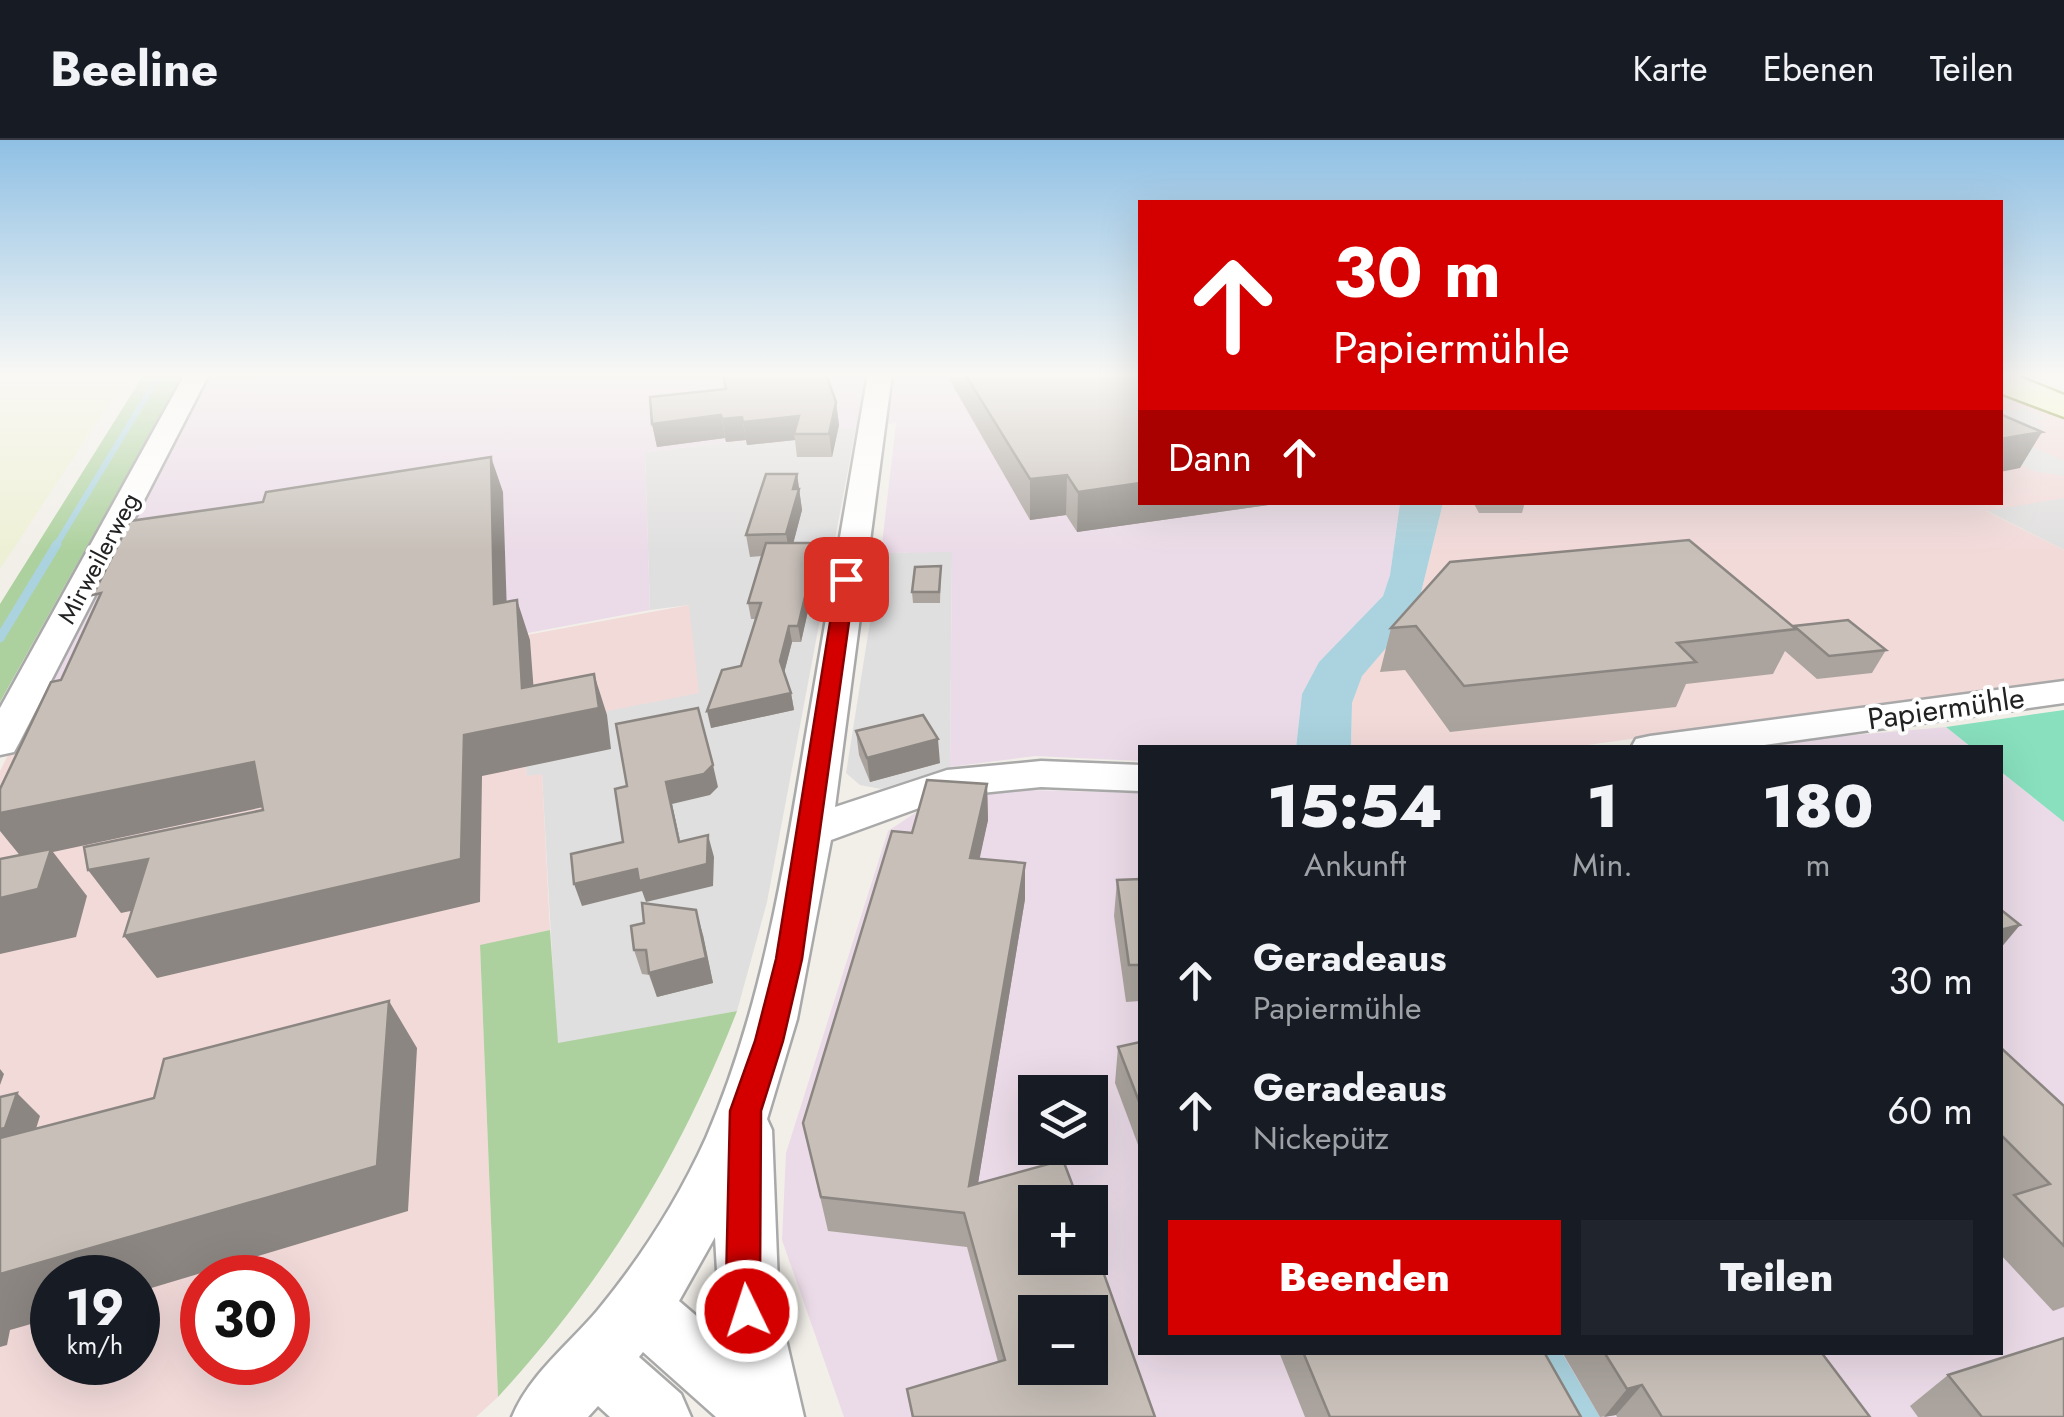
<!DOCTYPE html>
<html lang="de">
<meta charset="utf-8">
<style>
:root{--surface:#171b24;--page:#20242c;--text:#f1f3f6;--muted:#9ea1a6;--line:#363941;--accent:#d40000}
body{margin:0;font-family:Jost,sans-serif;background:var(--page);color:var(--text);height:100vh;display:flex;flex-direction:column;font-size:38px;white-space:nowrap}
*{box-sizing:border-box;margin:0}
p{font-size:32px;color:var(--muted)}
.icon{flex:none;width:55px;height:55px;fill:none;stroke:currentColor;stroke-width:2;stroke-linecap:round;stroke-linejoin:round}
.map{position:relative;flex:1;overflow:hidden}
.details{position:absolute;left:1138px;top:605px;width:865px;height:610px;display:flex;flex-direction:column;background:var(--surface);border-radius:0px;box-shadow:0 10px 40px #0002}
.details>*{flex:none}
.top-card{position:absolute;left:1138px;top:60px;width:865px;height:305px;border-radius:0px;box-shadow:0 10px 40px #0002;background:#d40000;color:#fff;overflow:hidden}
.tools{position:absolute;left:1018px;top:935px;display:grid;gap:20px}
.tools a{display:grid;place-items:center;width:90px;height:90px;border-radius:0px;background:var(--surface);box-shadow:0 10px 40px #0002;font-size:50px}
.speed{position:absolute;left:30px;top:1115px;display:flex;gap:20px;font-size:50px;font-weight:700;text-align:center}
.speed>*{display:grid;place-content:center;width:130px;height:130px;border-radius:50%;background:var(--surface);box-shadow:0 10px 40px #0002;line-height:1}
.speed small{font-size:25px;font-weight:400}
.speed .limit{border:15px solid #d22;background:#fff;color:#111}
.pin{position:absolute;display:grid;place-items:center;width:85px;height:85px;color:#fff;margin:-42px;border-radius:20px;box-shadow:0 5px 15px #0006}
.me{position:absolute;width:110px;margin:-55px;rotate:356deg;stroke-linejoin:round;filter:drop-shadow(0 0 8px #0008)}
.turn{display:flex;align-items:center;gap:35px;height:210px;padding:0 30px;font-size:45px}
.turn .icon{width:130px;height:130px;stroke-width:2.5}
.turn b{display:block;font-size:70px;line-height:85px}
.then{display:flex;align-items:center;height:95px;padding:0 30px;background:#0003;gap:20px;font-size:38px}
.eta{display:flex;justify-content:space-evenly;align-items:center;height:170px;text-align:center}
.eta b{font-size:60px;font-weight:800;line-height:70px}
.button{display:flex;gap:20px;margin-top:auto;padding:20px 30px}
.button a{flex:1;height:115px;border-radius:0px;background:var(--accent);color:#fff;font-size:40px;font-weight:800;line-height:115px;text-align:center}
.button a+a{background:var(--page);color:var(--text)}
ul{padding:0;list-style:none}
li{display:flex;align-items:center;gap:30px;height:130px;padding:0 30px}
li div{flex:1}
li b{display:block;font-size:38px}
li em{font-style:normal}
header{display:flex;align-items:center;gap:60px;box-sizing:border-box;height:140px;padding:0 50px;background:var(--surface);border-bottom:2px solid var(--line)}
header strong{font-size:48px}
nav{display:flex;gap:55px;margin-inline-start:auto;font-size:35px}
.map>svg:first-child{display:block}
.residential{fill:#e0dfdf}
.commercial{fill:#f2dad9;fill-rule:evenodd}
.industrial{fill:#ebdbe8;fill-rule:evenodd}
.farmland{fill:#eef0d5}
.forest{fill:#add19e}
.pitch{fill:#88e0be}
.parking{fill:#e2e2e2}
.water{fill:#aad3df}
.lines{fill:none;stroke-linecap:round;stroke-linejoin:round}
.stream-far1{stroke:#aad3df;stroke-width:6}
.stream{stroke:#aad3df;stroke-width:9}
.street-casing{stroke:#a9a9a9;stroke-width:5}
.secondary-casing{stroke:#707d05;stroke-width:5}
.street{fill:#fff;fill-rule:evenodd}
.secondary{fill:#f7fabf;fill-rule:evenodd}
.wall{fill:#aba49e}
.shaded-wall{fill:#8b8681}
.building{fill:#c7bfb8;stroke:#8b8681;stroke-width:2.5;fill-rule:evenodd}
.route{fill:#d40000;stroke:#8a0000;stroke-width:2.5}
.labels{text-anchor:middle;dominant-baseline:central;stroke-width:8;stroke-linejoin:round;paint-order:stroke}
.far-street-label{font-size:25px;fill:#222;stroke:#fff}
.street-label{font-size:30px;fill:#222;stroke:#fff}
</style>
<header>
<strong>Beeline</strong>
<nav><a>Karte</a><a>Ebenen</a><a>Teilen</a></nav>
</header>
<div class="map">
<svg width="2064" height="1277" viewBox="0 0 2064 1277">
<rect width="100%" height="100%" fill="#f2efe9"/>
<!-- residential -->
<g class="residential">
<path d="M856,287l-89,475 -30,109 -180,33 -15,-269 -15,2 -6,-50 168,-122 -39,5 -5,-158z"/>
<path d="M2064,358v52l-79,-40z"/>
<path d="M952,411l-2,216 -69,22 -21,-4 -14,-12 35,-220z"/>
</g>
<!-- commercial -->
<g class="commercial">
<path d="M2000,250l64,27v81l-78,13 78,39v129l-491,68 -222,1 1,-45 10,-28 54,-62 27,-110 557,-1z"/>
<path d="M689,465l10,88 -178,35 6,48 15,-2 8,156 -70,16 18,451 -22,20h-476v-646l21,-42zM52,1138h86v84h-86zM202,1138h86v84h-86z"/>
</g>
<!-- industrial -->
<g class="industrial">
<path d="M208,234h932v128l260,1 -10,72 -7,21 -64,66 -17,32 -6,53 -156,1v13l-105,-5 -85,11 2,-215 -71,1 15,-130 -251,29 5,158 -629,119z"/>
<path d="M1946,587l25,20 -232,1 36,-6z"/>
<path d="M2000,631l64,51v595h-1220l-62,-177 4,-87 102,-322 36,-24 67,-18 149,4v559h860zM1035,952h55v56h-55zM1035,1062h55v56h-55zM1035,1172h55v56h-55z"/>
</g>
<!-- farmland -->
<path class="farmland" d="M0,234h129l-129,195z"/>
<!-- forest -->
<g class="forest">
<path d="M144,234h39l-183,328v-98z"/>
<path d="M550,790l8,113 179,-32c-56,145 -134,272 -239,386l-18,-452z"/>
</g>
<!-- pitch -->
<path class="pitch" d="M2064,570v112l-64,-51v-23l-29,-1 -25,-20z"/>
<!-- parking -->
<path class="parking" d="M2024,268l24,11 -15,2 13,7 -38,7 56,26v15l-31,-5 -33,-16v-43z"/>
<!-- water -->
<g class="water">
<path d="M1400,363h43l-27,110 -54,63 -10,27 -1,44 -55,1 6,-54 17,-32 64,-66 7,-21z"/>
<path d="M1506,1213h56l38,64h-59z"/>
</g>
<g class="lines">
<!-- stream-far1 -->
<path class="stream-far1" d="M55,407l105,-173"/>
<!-- stream -->
<path class="stream" d="M0,498l57,-94"/>
<!-- street casing -->
<g class="street-casing">
<g id="street">
<path d="M185,234h24l-190,369 -5,9 -14,3v-47z"/>
<path d="M868,234h24l-57,433 112,-37 94,-9 99,4v26l-99,-4 -89,9 -121,44 -34,179 -30,100 5,11 7,179 25,108h-88l-73,-65 -4,5 42,37 10,23h-81l-12,-11 -10,11h-76c17,-42 56,-72 85,-106 43,-52 81,-111 109,-173 54,-125 77,-263 99,-397 21,-122 42,-245 63,-367zM715,1097l6,100 -42,-36z"/>
<path d="M2064,541v22l-321,45h-112l5,-9 14,-3z"/>
</g>
</g>
<!-- secondary casing -->
<g class="secondary-casing">
<path id="secondary" d="M2000,234h12l52,21v22l-64,-24z"/>
</g>
<!-- street -->
<use href="#street" class="street"/>
<!-- secondary -->
<use href="#secondary" class="secondary"/>
</g>
<!-- wall -->
<g class="wall">
<path d="M723,234h104l9,28 3,23 -7,32h-35l-2,-17 -48,5 -1,-5 -20,2 -1,-4 -68,9 -5,-23 74,-35z"/>
<path d="M948,234h192v128h150l-213,30 -11,-17 -36,5 -81,-141z"/>
<path d="M797,334l5,36 -9,33 27,15 -19,84h-9l-8,31 7,20 3,17 -83,18 30,-62 15,-47h-5l-3,-16 14,-47 -12,1 -4,-22z"/>
<path d="M1473,362h52l-3,11h-43z"/>
<path d="M1450,422l343,65 93,23 -14,23 -55,6 -32,-28 -12,23 -87,10 -10,23 -226,25 -45,-62 -25,2 11,-44z"/>
<path d="M941,426l-1,37h-27l-1,-11z"/>
<path d="M856,591l84,32 -70,19 -11,-27z"/>
<path d="M987,644l1,36 -9,39 46,40 -47,284 177,234h-243l-5,-28 91,-27 -31,-115 -139,-16 -25,-108 109,-290z"/>
<path d="M1140,739v122l-14,1 -12,-86 3,-36z"/>
<path d="M703,795l10,48 -56,14 -8,-22 -7,-1 -8,-24z"/>
<path d="M1140,902v108l-25,-67 3,-36z"/>
<path d="M2000,907l64,59v201l-11,4 -53,-57z"/>
<path d="M1279,1212h265l37,65h-276z"/>
<path d="M1562,1212h259l49,65h-253l-1,-2 -16,2z"/>
<path d="M1948,1235l116,42h-146l-8,-11z"/>
</g>
<!-- shaded-wall -->
<g class="shaded-wall">
<path d="M836,262l3,23 -7,32 -3,-23z"/>
<path d="M721,275l4,23 -68,9 -5,-23z"/>
<path d="M799,276l-5,18 1,6 -48,5 -4,-23z"/>
<path d="M742,277l4,23 -20,2 -4,-23z"/>
<path d="M2042,292l-22,36 -20,4v-33z"/>
<path d="M491,317l12,35 5,152 -14,-40z"/>
<path d="M797,334l5,36 -12,46 -4,-22 7,-45z"/>
<path d="M1067,335l-1,40 -36,5v-41z"/>
<path d="M1140,343v19h150l-213,30 1,-40z"/>
<path d="M818,403l2,15 -19,84 -3,-16z"/>
<path d="M517,460l13,40 6,80 58,-46 13,41 4,34 -129,27 -2,126 -323,76 -33,-42 340,-201 58,-47z"/>
<path d="M789,486l3,16 -9,35 -3,-16z"/>
<path d="M791,553l3,17 -83,18 -4,-17z"/>
<path d="M938,599l2,24 -70,19 -3,-24z"/>
<path d="M254,622l24,42 -225,48 34,44 -11,41 -76,17v-56l22,-40 -22,-27v-18z"/>
<path d="M713,625l5,22 -8,8 -38,9 13,59 -19,-81z"/>
<path d="M987,644l1,36 -16,74 -2,-36z"/>
<path d="M708,695l6,22 -1,29 -67,16 -4,-11 -60,15 -8,-22 63,-15z"/>
<path d="M148,719l30,42 -57,12 -33,-43z"/>
<path d="M1025,723v36l-53,321 -3,-34z"/>
<path d="M696,770l7,25 10,48 -56,14 -8,-24z"/>
<path d="M2020,785l-20,24v-19z"/>
<path d="M389,861l28,47 -9,163 -270,81v-14h-86v40l-42,12 -3,15 -7,2v-73z"/>
<path d="M0,929l4,5 -4,11z"/>
<path d="M17,953l23,23 -11,35 -29,7v-29z"/>
<path d="M1642,1245l-26,30 -12,2 23,-28z"/>
</g>
<!-- building -->
<g class="building">
<path d="M723,234h103l10,28 -7,32h-35l5,-18 -56,6 -1,-5 -20,2 -1,-4 -69,9 -2,-27 76,-8z"/>
<path d="M965,234h175v109l-62,9 -11,-17 -37,4z"/>
<path d="M2000,274l42,18 -42,7z"/>
<path d="M491,317l3,147 23,-4 5,88 72,-14 5,34 -135,27 -3,124 -337,77 24,-77 -60,11 -4,-23 179,-37 -9,-48 -254,51v-24l51,-107 10,-2 40,-87 -8,2 37,-74 133,-19 3,-10z"/>
<path d="M766,334h31l-4,15h6l-13,45 -40,1z"/>
<path d="M1689,400l107,89 -119,14 19,19 -232,24 -48,-60 -25,2 59,-66z"/>
<path d="M766,403h52l-20,83h-9l-9,35 11,32 -84,18 15,-41 19,-4 20,-63h-13z"/>
<path d="M941,426l-2,26h-27l3,-25z"/>
<path d="M1848,480l38,30 -57,6 -35,-30z"/>
<path d="M698,568l15,57 -9,9 -38,8 13,60 29,-7 -1,29 -68,17 -2,-12 -63,15 -3,-30 52,-12 -8,-53 12,-3 -11,-62z"/>
<path d="M923,575l15,24 -71,19 -11,-27z"/>
<path d="M927,640l60,4 -17,74 55,5 -56,323 94,-26 16,42h-44v56h55v-23l65,182h-242l-6,-28 98,-29 -41,-147 -143,-16 -18,-74 89,-292 20,2zM1035,1172h55v56h-55z"/>
<path d="M51,709l-13,40 -38,9v-39z"/>
<path d="M1140,739v86h-11l-12,-85z"/>
<path d="M642,763l54,7 10,48 -57,15 -3,-23h-12l-3,-24 13,-3z"/>
<path d="M2000,769l20,16 -20,5z"/>
<path d="M389,861l-12,165 -377,108v-136l154,-40 10,-39z"/>
<path d="M1140,902v62l-22,-57z"/>
<path d="M2000,907l64,59v140l-50,-51 36,-11 -50,-50z"/>
<path d="M17,953l-12,35 -5,1v-32z"/>
<path d="M2064,1198v79h-82l-34,-42z"/>
<path d="M1303,1212h241l37,65h-251z"/>
<path d="M1604,1212h217l49,65h-208l-20,-32 -15,4z"/>
</g>
<!-- sky -->
<linearGradient id="sky" x2="0" y2="1"><stop stop-color="#8fc0e4"/><stop offset="0.57" stop-color="#f9f8f5"/><stop offset="1" stop-color="#f9f8f5" stop-opacity="0"/></linearGradient>
<rect width="2064" height="412" fill="url(#sky)"/>
<!-- route -->
<path class="route" d="M846,434l9,5 -53,380 -19,82 -22,70 -1,173 4,27 -5,12 -12,5 -12,-5 -9,-39 4,-173 25,-70 21,-82 61,-380z"/>
<g class="labels">
<!-- far-street labels -->
<g class="far-street-label">
<text transform="translate(98 418) rotate(-62)">Mirweilerweg</text>
</g>
<!-- street labels -->
<g class="street-label">
<text transform="translate(1946 568) rotate(-8)">Papiermühle</text>
</g>
</g>
</svg>
<div class="tools">
<a><svg class="icon" aria-label="layers" viewBox="0 0 24 24"><path d="M12 4l9 5-9 5-9-5zM3 14l9 5 9-5"/></svg></a>
<a>+</a>
<a>−</a>
</div>
<div class="speed"><div>19<small>km/h</small></div><div class="limit">30</div></div>
<div class="pin" style="left:846px;top:439px;background:#d93025"><svg class="icon" aria-label="arrive" viewBox="0 0 24 24"><path d="M6 21V4h12l-3 4 3 4H6"/></svg></div>
<svg class="me" style="left:747px;top:1171px" viewBox="-20 -20 40 40"><circle r="17" fill="#d40000" stroke="#fff" stroke-width="3"/><path d="M0-11L8 9 0 5-8 9z" fill="#fff"/></svg>
<div class="top-card">
<div class="turn"><svg class="icon" aria-label="ahead" viewBox="0 0 24 24"><path d="M12 20V5M6 11l6-6 6 6"/></svg><div><b>30 m</b>Papiermühle</div></div>
<div class="then">Dann<svg class="icon" aria-label="ahead" viewBox="0 0 24 24"><path d="M12 20V5M6 11l6-6 6 6"/></svg></div>
</div>
<section class="details">
<div class="eta">
<div><b>15:54</b><p>Ankunft</p></div>
<div><b>1</b><p>Min.</p></div>
<div><b>180</b><p>m</p></div>
</div>
<ul>
<li><svg class="icon" aria-label="ahead" viewBox="0 0 24 24"><path d="M12 20V5M6 11l6-6 6 6"/></svg><div><b>Geradeaus</b><p>Papiermühle</p></div><em>30 m</em></li>
<li><svg class="icon" aria-label="ahead" viewBox="0 0 24 24"><path d="M12 20V5M6 11l6-6 6 6"/></svg><div><b>Geradeaus</b><p>Nickepütz</p></div><em>60 m</em></li>
</ul>
<div class="button"><a>Beenden</a><a>Teilen</a></div>
</section>
</div>
